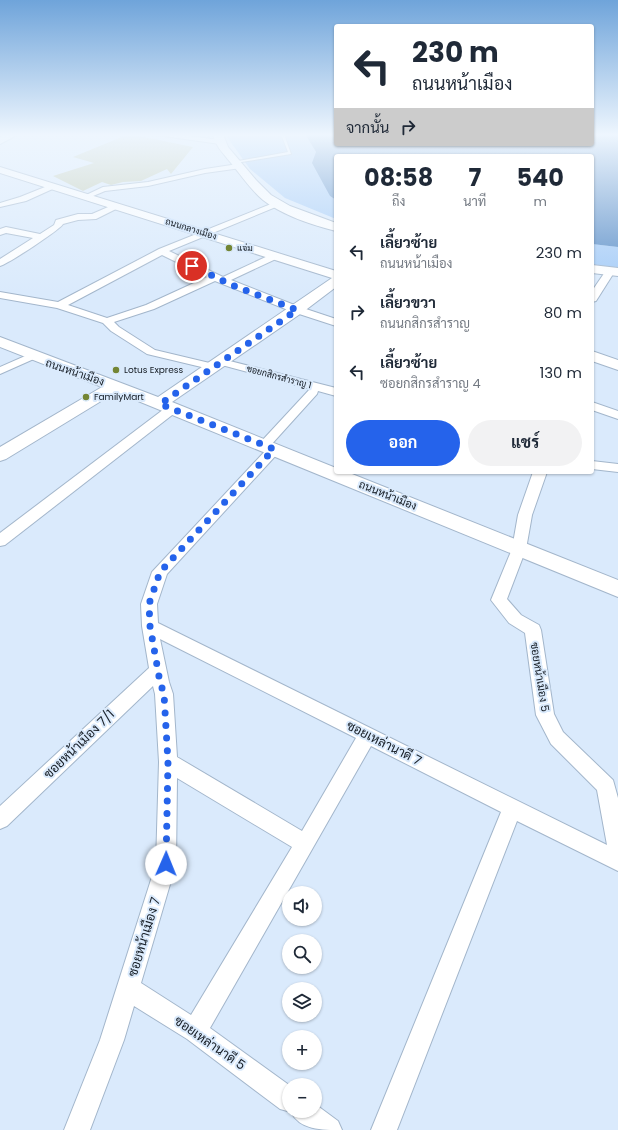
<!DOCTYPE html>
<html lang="th">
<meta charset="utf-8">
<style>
:root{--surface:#fff;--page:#f2f2f3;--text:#1f2937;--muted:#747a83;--accent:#2563eb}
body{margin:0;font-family:Poppins,Sarabun,sans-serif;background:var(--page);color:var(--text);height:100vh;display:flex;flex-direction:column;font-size:15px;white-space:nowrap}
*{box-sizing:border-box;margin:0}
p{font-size:13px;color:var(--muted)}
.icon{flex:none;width:22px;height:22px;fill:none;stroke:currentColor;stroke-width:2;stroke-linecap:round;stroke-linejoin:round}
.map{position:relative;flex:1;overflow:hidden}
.details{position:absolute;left:334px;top:154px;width:260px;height:320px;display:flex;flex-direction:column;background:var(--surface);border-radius:4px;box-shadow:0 1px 3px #0004}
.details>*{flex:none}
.guide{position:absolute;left:334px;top:24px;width:260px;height:122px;border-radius:4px;box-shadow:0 1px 3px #0004;background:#fff;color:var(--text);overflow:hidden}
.buttons{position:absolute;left:282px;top:886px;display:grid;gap:8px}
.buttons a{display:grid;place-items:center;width:40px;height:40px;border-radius:50%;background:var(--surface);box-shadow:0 1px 3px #0004;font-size:20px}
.pin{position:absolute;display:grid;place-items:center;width:34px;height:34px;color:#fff;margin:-17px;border:2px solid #fff;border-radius:50%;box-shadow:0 1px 4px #0007}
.me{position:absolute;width:44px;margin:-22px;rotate:1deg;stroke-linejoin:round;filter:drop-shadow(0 0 3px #0008)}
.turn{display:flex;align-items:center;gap:14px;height:84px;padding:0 12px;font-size:18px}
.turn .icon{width:52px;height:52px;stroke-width:2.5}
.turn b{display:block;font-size:28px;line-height:34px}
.then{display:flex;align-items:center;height:38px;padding:0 12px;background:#0003;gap:8px;font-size:15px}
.eta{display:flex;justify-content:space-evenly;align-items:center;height:68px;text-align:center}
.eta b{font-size:24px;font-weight:700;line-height:28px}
.cta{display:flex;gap:8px;margin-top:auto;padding:8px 12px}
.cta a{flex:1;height:46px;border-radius:24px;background:var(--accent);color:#fff;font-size:16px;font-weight:700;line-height:46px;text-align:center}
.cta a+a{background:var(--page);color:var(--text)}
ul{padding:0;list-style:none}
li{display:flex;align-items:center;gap:12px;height:60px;padding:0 12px}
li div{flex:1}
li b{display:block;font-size:15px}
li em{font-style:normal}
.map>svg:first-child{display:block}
.green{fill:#a6ccf7}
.water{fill:#5a8dc6}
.building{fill:#c1c9ae}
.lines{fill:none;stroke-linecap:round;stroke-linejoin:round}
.lane-casing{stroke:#a3b6cb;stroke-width:2}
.street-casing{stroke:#a3b6cb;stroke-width:2}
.secondary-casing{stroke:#a3b6cb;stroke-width:2}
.lane{fill:#fff;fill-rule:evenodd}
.street{fill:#fff;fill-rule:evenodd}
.secondary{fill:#fff;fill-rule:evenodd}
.route{stroke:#2563eb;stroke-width:7;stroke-dasharray:0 12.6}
.poi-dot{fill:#738534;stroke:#daeafc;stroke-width:1.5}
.labels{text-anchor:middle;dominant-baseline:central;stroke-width:4;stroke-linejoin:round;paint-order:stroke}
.far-street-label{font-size:9px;fill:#151c24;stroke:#daeafc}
.far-poi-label{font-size:9px;fill:#151c24;stroke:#daeafc;text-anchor:start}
.street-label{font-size:11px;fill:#151c24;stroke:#daeafc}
.near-street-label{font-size:13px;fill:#151c24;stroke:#daeafc}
</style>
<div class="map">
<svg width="618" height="1130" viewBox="0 0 618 1130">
<rect width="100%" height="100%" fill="#daeafc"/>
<!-- green -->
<g class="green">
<path d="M226,134h79l11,18 14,44 6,4v19l-51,-21 -35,-29 -23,-32z"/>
<path d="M592,244l26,3v21l-26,-3z"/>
</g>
<!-- water -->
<path class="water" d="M305,134h31v10h256v-10h26v113l-26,-3v-88h-256v44l-6,-4 -18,-33 4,-11z"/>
<!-- building -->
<path class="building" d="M129,134l64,13 -22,27 -4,-5 -26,12 -18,1 -12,3 -9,-3 -19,9 -30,-15 41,-13 -21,-6z"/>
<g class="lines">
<!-- lane casing -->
<g class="lane-casing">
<path id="lane" d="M281,134h3l7,20 -56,9 -2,-1 55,-10z"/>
</g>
<!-- street casing -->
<g class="street-casing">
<g id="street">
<path d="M149,134h24l47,6 3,2 -3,2z"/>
<path d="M238,164h3v4l-36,5 -57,13 -43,5 -19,8 -4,-2 21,-10 45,-5 57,-13z"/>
<path d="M50,185h6l1,2 -31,14 -26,6v-4l20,-6z"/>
<path d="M276,202h6l1,2 -114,47 54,26 49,-23h6l2,2 -2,2 -47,22 66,26 39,13v7l-43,-14 -78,-31 -61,28 -40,13 5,5 36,23 63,15 2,2 -2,2 -4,1 -67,-16 -36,-23 -8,-8 -46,-15 -57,-10v-6l58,10 101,-53zM162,255l45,22 -61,28 -39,13 -39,-13z"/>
<path d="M115,204h3v4l-22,11 -18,1 -15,4c-2,5 -55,40 -63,42v-7l33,-21 -27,-5 -6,2v-6l6,-2 34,7 14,-9 2,-5 22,-6h14z"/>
<path d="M610,268l5,3 -19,30 -4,1v-11l15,-22z"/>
<path d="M32,353l4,1 2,2 -2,2 -36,16v-7z"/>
<path d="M222,359l114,29v8l-18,-5 -1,3 -47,52h9l1,3 -1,3 -112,122 -10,30 1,19 449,222 -10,-55 -46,-46 -15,-29 -11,-82 -16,-10 -18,-23 21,-51 6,-34 15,-43h14l-15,43 -6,34 -19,50 14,16 18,10 2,5 13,84 9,18 50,48 5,18v73l-101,-50 -120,309h-26l130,-318 -130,-66 -161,282 79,57v26h26v-7l23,17 4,9c-21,0 -42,0 -51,-18l-11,-3 -93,-70 -53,-33 -10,34 -34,90h-26l36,-90 56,-176 3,-102 -4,-68 -2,-8 -146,140 -7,3v-23l149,-138 -7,-42 -1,-22 11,-32 116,-124h-8l-2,-3 51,-55 2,-1 -93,-25 -2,-2zM160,639l196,99 -54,93 -125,-74 -4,-63 -4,-12zM177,778l115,69 -101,168 -50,-32 35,-119z"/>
<path d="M592,402l26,9v8l-26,-9z"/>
<path d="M172,405l4,1 2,3 -2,3 -171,133 -5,1v-13l168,-127z"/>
<path d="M592,461l26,3v8l-26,-3z"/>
</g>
</g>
<!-- secondary casing -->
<g class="secondary-casing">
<g id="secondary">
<path d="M6,134h13l-19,10v-7z"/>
<path d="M213,134h10l5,13 28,33 15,15 19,11 46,17v8c-24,-6 -54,-16 -73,-31 -13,-11 -22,-25 -32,-37 -7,-9 -16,-17 -18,-29z"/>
<path d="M0,167l336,104v16l-33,25 -131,90 164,66v4h11l271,108v17l-502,-205 -110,67 -6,2v-14l102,-60 -102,-40v-10l158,60 174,-119 -332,-105z"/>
<path d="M592,265l26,3v8l-26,-3z"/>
<path d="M592,351l26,9v10l-26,-9z"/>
</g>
</g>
<!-- lane -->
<use href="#lane" class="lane"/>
<!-- street -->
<use href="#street" class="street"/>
<!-- secondary -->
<use href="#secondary" class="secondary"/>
</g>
<!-- sky -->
<linearGradient id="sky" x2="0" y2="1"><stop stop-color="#6fa4da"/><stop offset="0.46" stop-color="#eef6fe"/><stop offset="1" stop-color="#eef6fe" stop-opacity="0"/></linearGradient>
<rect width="618" height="293" fill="url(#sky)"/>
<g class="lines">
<!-- route -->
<path class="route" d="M166,864l2,-102 -4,-68 -4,-12 -10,-56 -1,-22 11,-32 114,-123 -114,-45 137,-94 -65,-25 -40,-19"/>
</g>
<!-- markers -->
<g class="poi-dot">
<circle cx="229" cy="248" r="4"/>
<circle cx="116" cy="370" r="4"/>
<circle cx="86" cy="397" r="4"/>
</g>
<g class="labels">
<!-- far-street labels -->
<g class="far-street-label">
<text transform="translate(191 229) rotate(17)">ถนนกลางเมือง</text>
<text transform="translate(279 377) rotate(15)">ซอยกสิกรสำราญ 1</text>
</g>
<!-- far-poi labels -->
<g class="far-poi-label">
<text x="237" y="248">แจ่ม</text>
<text x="124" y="370">Lotus Express</text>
<text x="94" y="397">FamilyMart</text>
</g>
<!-- street labels -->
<g class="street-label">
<text transform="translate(75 372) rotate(19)">ถนนหน้าเมือง</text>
<text transform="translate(388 495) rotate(22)">ถนนหน้าเมือง</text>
<text transform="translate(540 677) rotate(81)">ซอยหน้าเมือง 5</text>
</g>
<!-- near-street labels -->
<g class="near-street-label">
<text transform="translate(384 743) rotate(27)">ซอยเหล่านาดี 7</text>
<text transform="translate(79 744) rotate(-44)">ซอยหน้าเมือง 7/1</text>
<text transform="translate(144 937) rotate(-73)">ซอยหน้าเมือง 7</text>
<text transform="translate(210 1043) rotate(35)">ซอยเหล่านาดี 5</text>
</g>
</g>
</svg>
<div class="buttons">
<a><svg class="icon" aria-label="sound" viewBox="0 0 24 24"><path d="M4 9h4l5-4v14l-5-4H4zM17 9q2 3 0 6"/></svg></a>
<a><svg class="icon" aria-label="search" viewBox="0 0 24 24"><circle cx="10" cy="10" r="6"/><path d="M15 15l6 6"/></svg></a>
<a><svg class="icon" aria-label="layers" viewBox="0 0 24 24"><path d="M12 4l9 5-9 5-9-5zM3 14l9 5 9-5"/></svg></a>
<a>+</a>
<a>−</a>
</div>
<div class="pin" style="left:192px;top:266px;background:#d93025"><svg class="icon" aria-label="arrive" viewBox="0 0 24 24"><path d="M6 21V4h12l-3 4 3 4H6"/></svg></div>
<svg class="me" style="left:166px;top:864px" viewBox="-20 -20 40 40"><circle r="19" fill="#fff"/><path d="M0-13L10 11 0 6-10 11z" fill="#2563eb"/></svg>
<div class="guide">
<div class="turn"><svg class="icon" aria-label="left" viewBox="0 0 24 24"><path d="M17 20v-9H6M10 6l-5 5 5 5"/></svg><div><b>230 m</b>ถนนหน้าเมือง</div></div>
<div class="then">จากนั้น<svg class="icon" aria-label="right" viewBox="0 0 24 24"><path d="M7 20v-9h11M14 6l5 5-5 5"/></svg></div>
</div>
<section class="details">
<div class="eta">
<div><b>08:58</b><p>ถึง</p></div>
<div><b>7</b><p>นาที</p></div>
<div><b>540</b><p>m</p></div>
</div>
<ul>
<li><svg class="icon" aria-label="left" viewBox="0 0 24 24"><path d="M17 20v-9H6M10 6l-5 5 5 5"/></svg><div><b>เลี้ยวซ้าย</b><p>ถนนหน้าเมือง</p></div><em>230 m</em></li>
<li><svg class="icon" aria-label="right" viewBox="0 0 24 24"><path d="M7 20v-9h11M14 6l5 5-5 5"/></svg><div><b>เลี้ยวขวา</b><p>ถนนกสิกรสำราญ</p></div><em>80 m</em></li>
<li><svg class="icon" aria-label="left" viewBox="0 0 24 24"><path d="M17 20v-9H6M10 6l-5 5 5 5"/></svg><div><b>เลี้ยวซ้าย</b><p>ซอยกสิกรสำราญ 4</p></div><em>130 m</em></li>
</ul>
<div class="cta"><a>ออก</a><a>แชร์</a></div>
</section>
</div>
